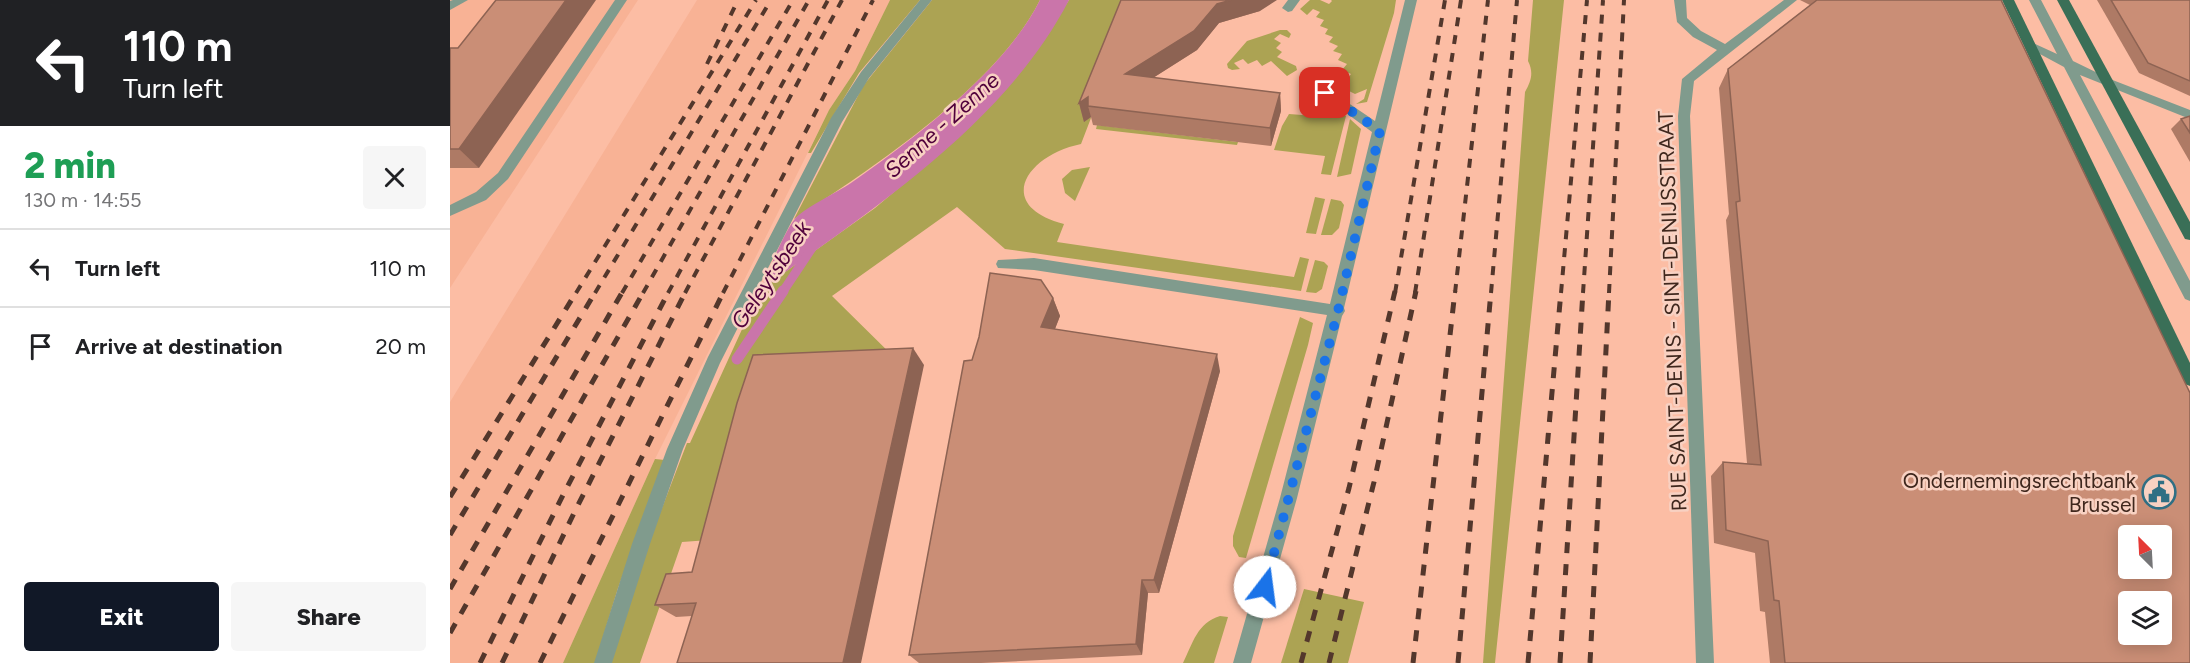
<!DOCTYPE html>
<meta charset="utf-8">
<style>
:root{--surface:#fff;--page:#f6f6f6;--text:#202124;--muted:#757577;--line:#e0e0e0;--accent:#111827}
body{margin:0;font-family:Figtree,sans-serif;background:var(--page);color:var(--text);height:100vh;display:flex;flex-direction:column;font-size:22px;white-space:nowrap}
*{box-sizing:border-box;margin:0}
p{font-size:20px;color:var(--muted)}
.icon{flex:none;width:33px;height:33px;fill:none;stroke:currentColor;stroke-width:2;stroke-linecap:round;stroke-linejoin:round}
.map{position:relative;flex:1;overflow:hidden}
.drawer{display:flex;flex-direction:column;background:var(--surface);width:450px}
.drawer>*{flex:none}
.hud{background:#202124;color:#fff;overflow:hidden}
.needle{width:39px;rotate:336deg}
.controls{position:absolute;left:1668px;top:525px;display:grid;gap:12px}
.controls a{display:grid;place-items:center;width:54px;height:54px;border-radius:6px;background:var(--surface);box-shadow:0 3px 15px #0003;font-size:30px}
.pin{position:absolute;display:grid;place-items:center;width:51px;height:51px;color:#fff;margin:-26px;border-radius:12px;box-shadow:0 3px 9px #0006}
.me{position:absolute;width:66px;margin:-33px;rotate:15deg;stroke-linejoin:round;filter:drop-shadow(0 0 4px #0008)}
.turn{display:flex;align-items:center;gap:21px;height:126px;padding:0 24px;font-size:27px}
.turn .icon{width:78px;height:78px;stroke-width:2.5}
.turn b{display:block;font-size:42px;line-height:51px}
.round{display:grid;place-items:center;flex:none;width:63px;height:63px;border-radius:6px;background:var(--page)}
.overview{display:flex;align-items:center;justify-content:space-between;height:102px;padding:0 24px}
h1{font-size:36px;font-weight:800;line-height:45px;color:#1e9e55}
.action{display:flex;gap:12px;margin-top:auto;padding:12px 24px}
.action a{flex:1;height:69px;border-radius:6px;background:var(--accent);color:#fff;font-size:24px;font-weight:800;line-height:69px;text-align:center}
.action a+a{background:var(--page);color:var(--text)}
ul{padding:0;list-style:none}
li{display:flex;align-items:center;gap:18px;height:78px;padding:0 24px;border-top:2px solid var(--line)}
li div{flex:1}
li b{display:block;font-size:22px}
li em{font-style:normal}
main{display:flex;flex:1;min-height:0}
.map>svg:first-child{display:block}
.built{fill:#f8b295}
.green{fill:#aca353}
.water{fill:#ca75aa}
.lines{fill:none;stroke-linecap:round;stroke-linejoin:round}
.stream-far1{stroke:#ca75aa;stroke-width:9}
.stream{stroke:#ca75aa;stroke-width:11}
.minor{fill:#809b8d;fill-rule:evenodd}
.major{fill:#3a6f57;fill-rule:evenodd}
.rail-far1{stroke:#53372c;stroke-width:4;stroke-dasharray:9 9;stroke-linecap:butt}
.rail{stroke:#53372c;stroke-width:5;stroke-dasharray:11 11;stroke-linecap:butt}
.wall{fill:#ae7a65}
.shaded-wall{fill:#8d6353}
.building{fill:#ca8e76;stroke:#8d6353;stroke-width:1.5;fill-rule:evenodd}
.route{stroke:#1a73e8;stroke-width:10;stroke-dasharray:0 18}
.labels{text-anchor:middle;dominant-baseline:central;stroke-width:5;stroke-linejoin:round;paint-order:stroke}
.street-label{font-size:21px;fill:#3f271d;stroke:#f8d1c2}
.poi-label{font-size:21px;fill:#3f271d;stroke:#f8d1c2;text-anchor:end}
.water-label{font-size:22px;font-style:italic;fill:#50003b;stroke:#f8d1c2}
</style>
<main>
<section class="drawer">
<div class="hud">
<div class="turn"><svg class="icon" aria-label="left" viewBox="0 0 24 24"><path d="M17 20v-9H6M10 6l-5 5 5 5"/></svg><div><b>110 m</b>Turn left</div></div>
</div>
<div class="overview"><div><h1>2 min</h1><p>130 m · 14:55</p></div><a class="round"><svg class="icon" aria-label="close" viewBox="0 0 24 24"><path d="M6 6l12 12M18 6L6 18"/></svg></a></div>
<ul>
<li><svg class="icon" aria-label="left" viewBox="0 0 24 24"><path d="M17 20v-9H6M10 6l-5 5 5 5"/></svg><div><b>Turn left</b></div><em>110 m</em></li>
<li><svg class="icon" aria-label="arrive" viewBox="0 0 24 24"><path d="M6 21V4h12l-3 4 3 4H6"/></svg><div><b>Arrive at destination</b></div><em>20 m</em></li>
</ul>
<div class="action"><a>Exit</a><a>Share</a></div>
</section>
<div class="map">
<svg width="1740" height="663" viewBox="0 0 1740 663">
<rect width="100%" height="100%" fill="#fcbda4"/>
<!-- built -->
<g class="built">
<path d="M0,0h188l-188,288z"/>
<path d="M247,0h193l-35,71 -26,39 -174,349 -92,204h-113v-261z"/>
</g>
<!-- green -->
<g class="green">
<path d="M440,0h30l-61,73 -48,80h-3l21,-43 26,-39z"/>
<path d="M482,0h108c-42,85 -167,168 -246,219l69,-133z"/>
<path d="M619,0h68l-48,114 2,4 -10,26c-54,11 -88,61 -17,80l-7,18 237,35 6,-20 9,2 -8,32 -296,-42 -48,-42 -125,89 71,70 -180,173 -41,3 -42,121h-29l36,-116 40,-104h3l70,-153 115,-82 57,-48 81,-80 31,-41z"/>
<path d="M860,0h10l9,4 3,-3 -1,-1h65l-2,13 -27,89 -11,2 8,-5 3,-10 -12,5 -12,-6v-3l8,-11 -9,-4 5,-6 -9,-4 4,-6 -9,-3 5,-5 -9,-4 4,-5 -8,-3 3,-5 -8,-3 4,-6 -8,-3 4,-5 -7,-3 -6,6 -7,-6z"/>
<path d="M1083,0h31l-69,663h-12l42,-571c6,-11 9,-19 3,-31z"/>
<path d="M830,30h7l4,4 -2,4 -9,-4 -6,5 7,4 -5,5 6,4 -5,5 19,9 1,4 -10,6 -16,-15 -9,5 -5,-6 -9,4 -5,-5 -9,4 6,6 -8,1 -4,-2 -1,-4 20,-23z"/>
<path d="M873,100l23,16 -15,59 -10,-1 4,-18 -51,-6 8,-24 7,-12 26,2 5,-15z"/>
<path d="M900,119l11,10 -10,45 -14,3z"/>
<path d="M647,125l141,17 -1,3 -141,-16z"/>
<path d="M640,167l-15,34 -10,-8 -3,-14 10,-9z"/>
<path d="M865,197l10,2 -9,35 -10,-1z"/>
<path d="M881,199l10,2 3,4 -5,23 -7,7h-11z"/>
<path d="M865,260l9,2 4,4 -6,23 -6,4 -10,-1z"/>
<path d="M850,317l13,6 -5,22 -62,213 -7,-1 -6,-11v-10z"/>
<path d="M205,459l10,1 -47,128 -23,75h-32z"/>
<path d="M854,589l60,13 -16,61h-67z"/>
<path d="M770,616l8,1 -14,46h-31c10,-20 14,-40 37,-47z"/>
</g>
<!-- water -->
<path class="water" d="M590,0h29c-64,124 -199,211 -309,290 9,-18 22,-54 34,-70 8,-11 44,-28 57,-37 63,-44 155,-114 189,-183z"/>
<g class="lines">
<!-- stream-far1 -->
<path class="stream-far1" d="M332,293l32,-48"/>
<!-- stream -->
<path class="stream" d="M287,359l46,-68"/>
<!-- minor -->
<g class="minor">
<path d="M3,0h15l-18,10v-9z"/>
<path d="M165,0h12l-119,179 -22,21 -36,16v-11l26,-13 22,-19z"/>
<path d="M470,0h12l-63,78 -27,44 -122,241 -37,86 -33,95 -38,119h-18l38,-119 35,-95 41,-92 123,-239 30,-46z"/>
<path d="M838,0h12l-8,11 -4,1 -6,-4z"/>
<path d="M955,0h12l-73,308 1,3 -3,5 -45,182 -46,165h-18l47,-165 47,-183 -293,-45 -36,-2 -2,-4 2,-4 36,-2 296,46 42,-172 -53,-39 6,-4 4,1 46,31z"/>
<path d="M1224,0h12l1,18 14,13 24,13 59,-44h13l-103,81 -4,35 24,547h-18l-18,-547 4,-37 35,-29 -24,-13 -16,-15z"/>
<path d="M1579,0h12l32,61 37,18 80,31v9l-110,-44 110,206v20l-5,-2 -121,-232 -39,-21 6,-4 26,12z"/>
</g>
<!-- major -->
<g class="major">
<path d="M1552,0h12l176,363v23l-5,-2z"/>
<path d="M1607,0h12l121,222v18l-5,-1z"/>
</g>
<!-- rail-far1 -->
<g class="rail-far1">
<path d="M257,64l31,-64"/>
<path d="M126,293l180,-293"/>
<path d="M145,293l176,-293"/>
<path d="M172,293l171,-293"/>
<path d="M193,293l166,-293"/>
<path d="M218,293l160,-293"/>
<path d="M235,293l157,-293"/>
<path d="M273,293l150,-293"/>
<path d="M945,293l50,-293"/>
<path d="M965,293l46,-293"/>
<path d="M1005,293l33,-293"/>
<path d="M1041,293l26,-293"/>
<path d="M1111,293l26,-293"/>
<path d="M1133,293l20,-293"/>
<path d="M1159,293l15,-293"/>
</g>
<!-- rail -->
<g class="rail">
<path d="M0,497l127,-206"/>
<path d="M0,535l146,-244"/>
<path d="M0,589l173,-298"/>
<path d="M0,633l194,-342"/>
<path d="M30,663l83,-168 106,-204"/>
<path d="M52,663l73,-152 111,-220"/>
<path d="M90,663l184,-372"/>
<path d="M851,663l48,-175 46,-197"/>
<path d="M879,663l45,-181 42,-191"/>
<path d="M963,663l42,-372"/>
<path d="M1008,663l33,-372"/>
<path d="M1078,663l33,-372"/>
<path d="M1110,663l23,-372"/>
<path d="M1140,663l19,-372"/>
</g>
</g>
<!-- wall -->
<g class="wall">
<path d="M671,0l139,11 -41,12 -22,27 -44,28 127,15 1,18 -10,35 -178,-21 -2,-8 -7,5 -5,-19z"/>
<path d="M1350,0h201l189,663h-420l-5,-51 -5,-1 -5,-58 -41,-10 -3,-67 12,-14 24,1 -21,-243 3,-6 -10,-126 9,-19 82,-64z"/>
<path d="M1647,0h93v96l-51,-23z"/>
<path d="M0,48l29,120h-29z"/>
<path d="M1740,116v46l-19,-33 10,-10z"/>
<path d="M603,298l7,18 -5,13 165,42 -61,222h-11l-6,62 -161,8h-62l-10,-8z"/>
<path d="M474,365l-232,251 -16,1 -21,-12z"/>
</g>
<!-- shaded-wall -->
<g class="shaded-wall">
<path d="M116,0h30l-117,168 -20,-19z"/>
<path d="M781,0h46l-17,11 -41,12 -22,27 -68,43 -4,-19 92,-70z"/>
<path d="M830,93l1,18 -10,35 -1,-18z"/>
<path d="M638,97v9l3,11 -7,5 -5,-19z"/>
<path d="M603,298l7,18 -11,28 -8,-17z"/>
<path d="M463,348l11,17 -63,298h-18z"/>
<path d="M767,354l3,17 -61,222 -5,-13z"/>
<path d="M692,580l6,13 -6,62 -6,-11z"/>
</g>
<!-- building -->
<g class="building">
<path d="M46,0h70l-107,149h-9v-101h8z"/>
<path d="M671,0h110l-14,4 -23,27 -69,43 155,19 -10,35 -182,-22v-9l-9,6z"/>
<path d="M1367,0h184l189,393v270h-405l-6,-62 -5,-1 -6,-59 -42,-11 -3,-68 38,3 -25,-263 4,-1 -12,-132zM1678,536h34v32h-34zM1678,602h34v32h-34z"/>
<path d="M1661,0h79v81l-42,-18z"/>
<path d="M1740,116v17l-9,-14z"/>
<path d="M540,273l51,7 12,18 -12,29 176,27 -63,226h-12l-6,64 -227,11 55,-294 8,-1 7,-23z"/>
<path d="M463,348l-70,315h-166l19,-60 -41,2 11,-31 26,-2 45,-169 16,-48z"/>
</g>
<g class="lines">
<!-- route -->
<path class="route" d="M815,587l73,-276 42,-180 -55,-38"/>
</g>
<!-- icons -->
<defs>
<g id="civic-ring" transform="scale(1.725)"><circle r="9.5" fill="#f8d1c2" stroke="#306f84" stroke-width="1.5"/><path d="M-.6-6.5H3V-4.5H.6V-3L4-1V1h2V6H-6V1h2V-1L-.6-3ZM-1.2 2.5V6h2.4V2.5Z" fill="#306f84"/></g>
</defs>
<g fill-rule="evenodd">
<use href="#civic-ring" x="1709" y="492"/>
</g>
<g class="labels">
<!-- street labels -->
<g class="street-label">
<text transform="translate(1222 311) rotate(-92)">RUE SAINT-DENIS - SINT-DENIJSSTRAAT</text>
</g>
<!-- poi labels -->
<g class="poi-label">
<text x="1686" y="480">Ondernemingsrechtbank<tspan x="1686" dy="24">Brussel</tspan></text>
</g>
<!-- water labels -->
<g class="water-label">
<text transform="translate(492 125) rotate(-42)">Senne - Zenne</text>
<text transform="translate(321 275) rotate(-56)">Geleytsbeek</text>
</g>
</g>
</svg>
<div class="controls">
<a><svg class="needle" viewBox="-14 -14 28 28"><path d="M0-13l5 13h-10z" fill="#e53935"/><path d="M0 13l5-13h-10z" fill="#757577"/></svg></a>
<a><svg class="icon" aria-label="layers" viewBox="0 0 24 24"><path d="M12 4l9 5-9 5-9-5zM3 14l9 5 9-5"/></svg></a>
</div>
<div class="pin" style="left:875px;top:93px;background:#d93025"><svg class="icon" aria-label="arrive" viewBox="0 0 24 24"><path d="M6 21V4h12l-3 4 3 4H6"/></svg></div>
<svg class="me" style="left:815px;top:587px" viewBox="-20 -20 40 40"><circle r="19" fill="#fff"/><path d="M0-13L10 11 0 6-10 11z" fill="#1a73e8"/></svg>
</div>
</main>
